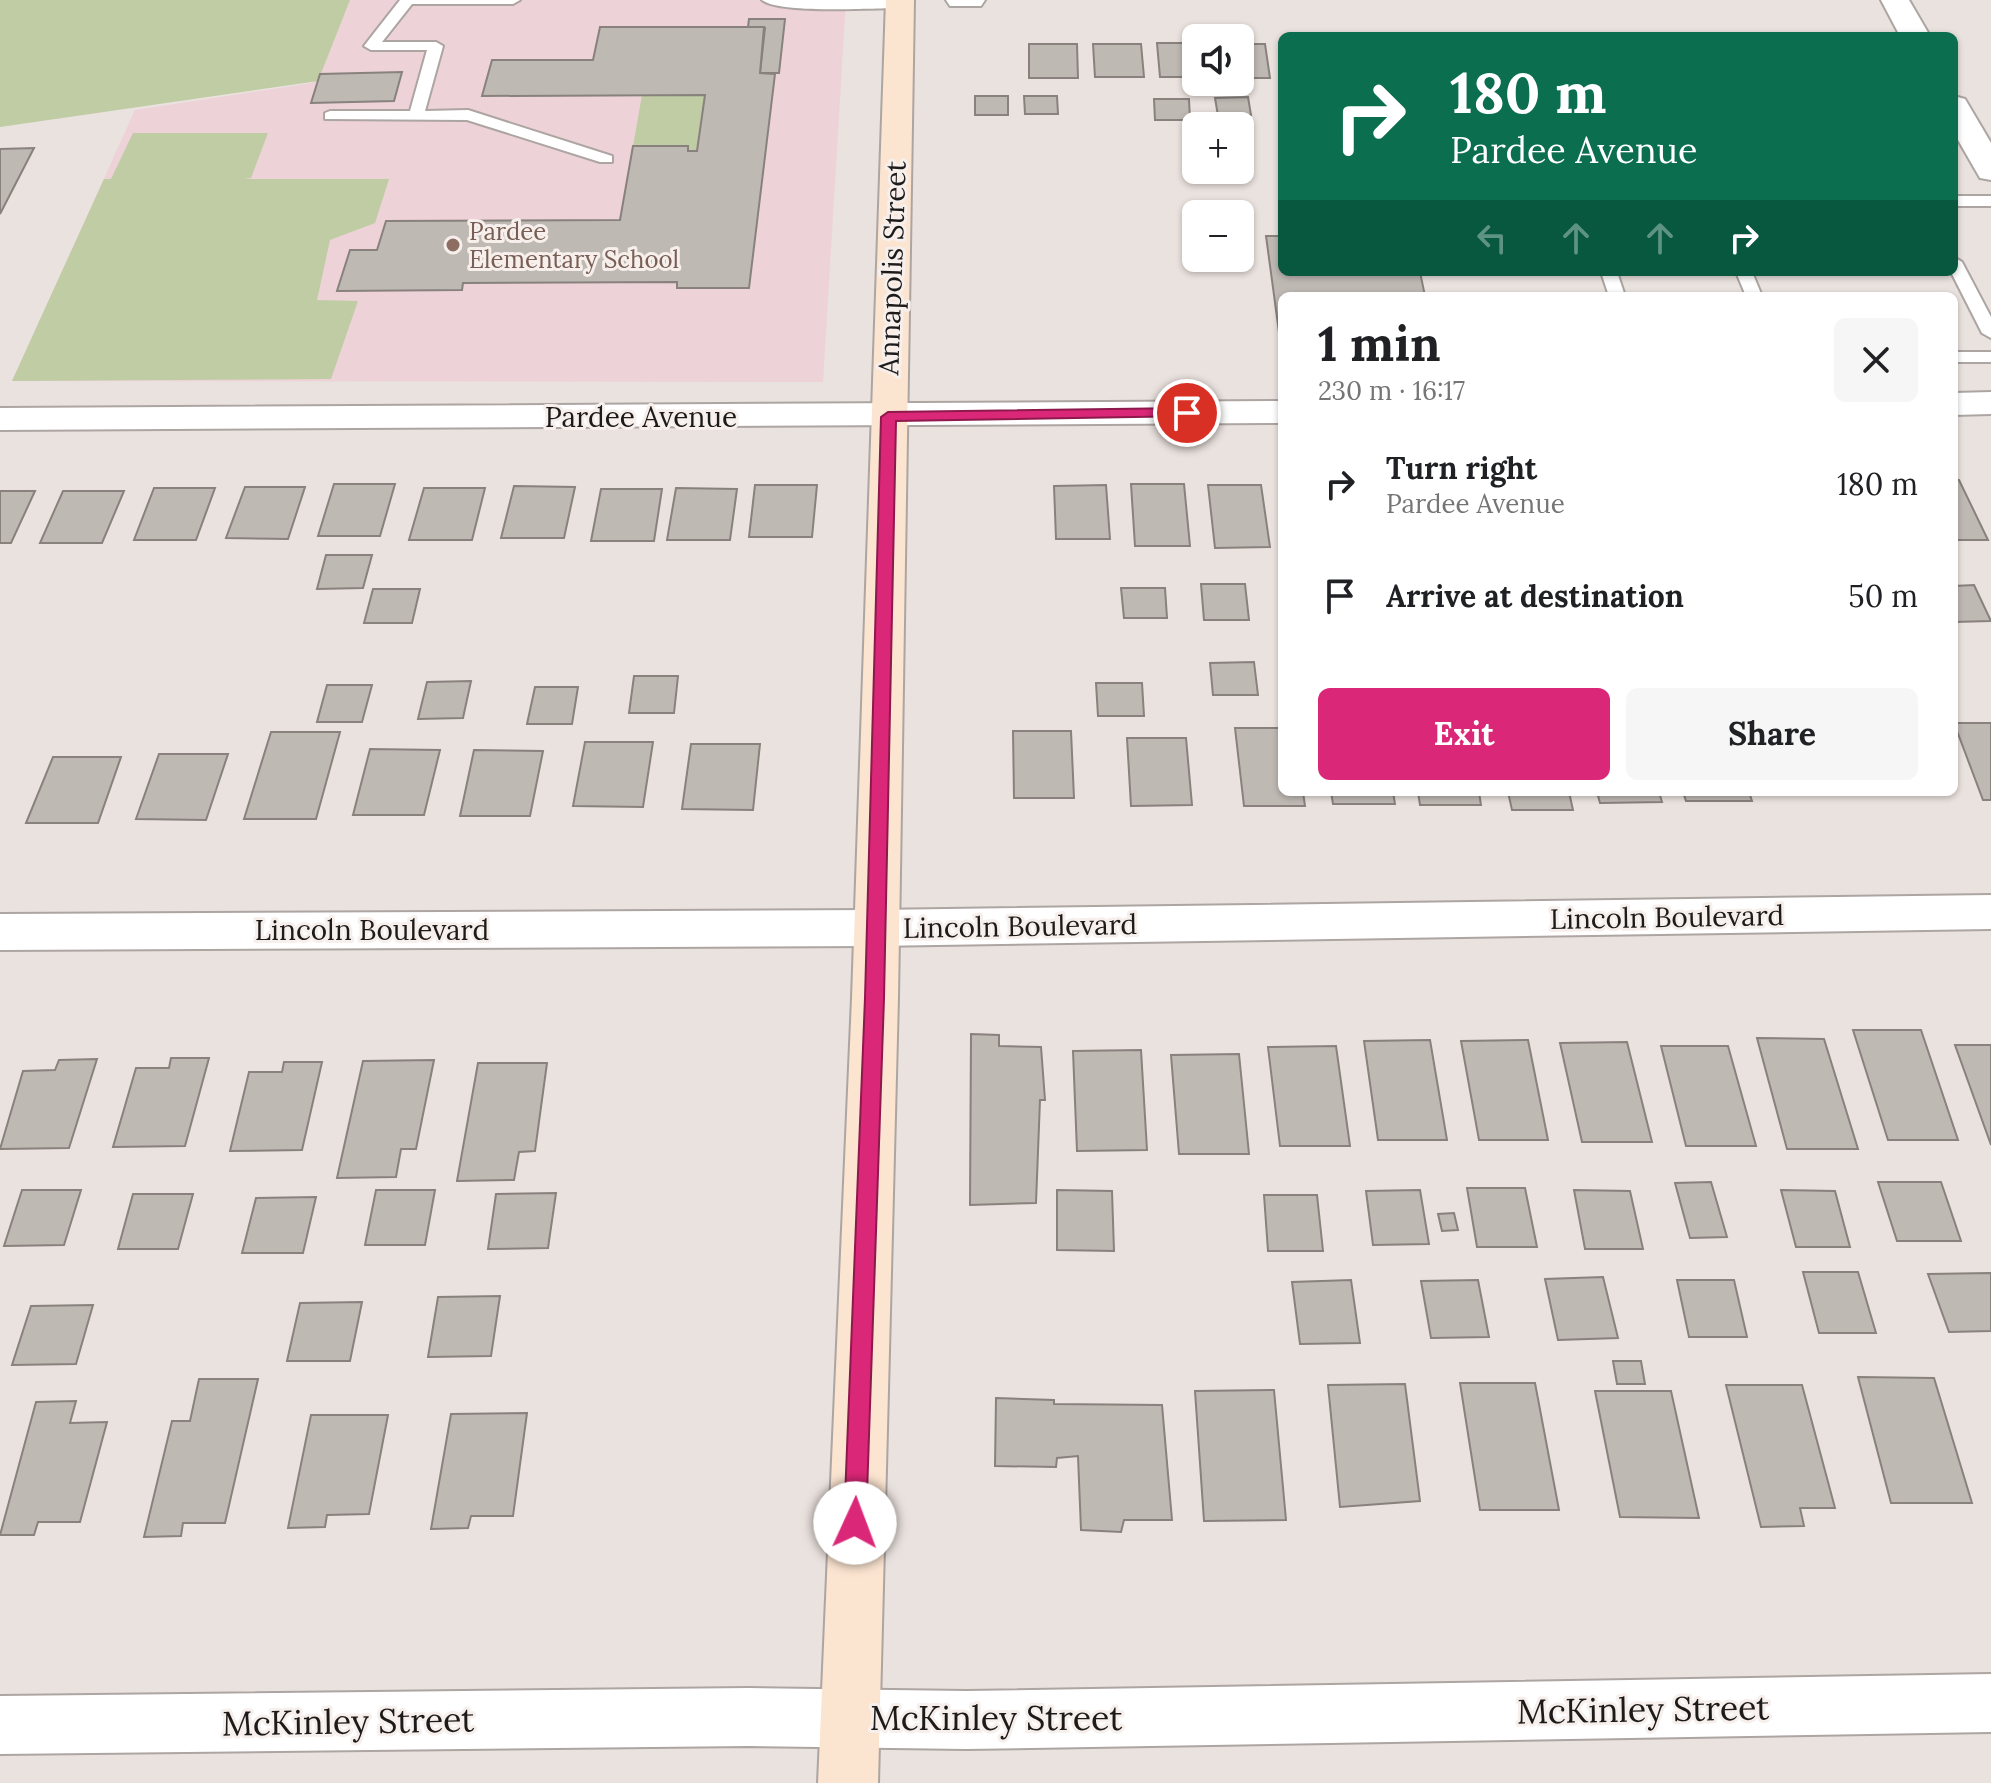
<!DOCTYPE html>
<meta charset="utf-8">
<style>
:root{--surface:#fff;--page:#f6f6f6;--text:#202124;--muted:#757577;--accent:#db2777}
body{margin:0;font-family:Lora,serif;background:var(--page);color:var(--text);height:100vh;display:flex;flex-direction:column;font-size:30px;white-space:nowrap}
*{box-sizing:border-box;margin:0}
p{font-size:26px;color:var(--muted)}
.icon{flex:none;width:44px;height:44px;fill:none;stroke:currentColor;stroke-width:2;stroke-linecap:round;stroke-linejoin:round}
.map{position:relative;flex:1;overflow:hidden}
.side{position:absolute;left:1278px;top:292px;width:680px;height:504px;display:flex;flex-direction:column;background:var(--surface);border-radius:12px;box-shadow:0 2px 6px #0004}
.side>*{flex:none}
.banner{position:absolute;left:1278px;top:32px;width:680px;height:244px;border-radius:12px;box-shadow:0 2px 6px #0004;background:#0b6e4f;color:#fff;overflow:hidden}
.controls{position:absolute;left:1182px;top:24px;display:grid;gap:16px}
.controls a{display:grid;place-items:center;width:72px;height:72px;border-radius:12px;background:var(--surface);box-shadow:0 2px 6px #0004;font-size:40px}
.pin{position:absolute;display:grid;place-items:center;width:68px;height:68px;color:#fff;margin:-34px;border:4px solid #fff;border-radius:50%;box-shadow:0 2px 8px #0007}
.me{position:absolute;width:88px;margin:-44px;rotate:2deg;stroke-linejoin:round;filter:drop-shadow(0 0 6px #0008)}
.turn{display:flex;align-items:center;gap:28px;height:168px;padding:0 40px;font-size:36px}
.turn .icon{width:104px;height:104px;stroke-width:2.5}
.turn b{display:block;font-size:56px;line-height:68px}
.lanes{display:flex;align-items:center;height:76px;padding:0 40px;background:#0003;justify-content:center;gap:40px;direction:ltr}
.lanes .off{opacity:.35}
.round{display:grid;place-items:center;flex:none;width:84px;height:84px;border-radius:12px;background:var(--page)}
.summary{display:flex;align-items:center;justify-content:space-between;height:136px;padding:0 40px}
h1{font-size:48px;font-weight:800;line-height:60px}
.button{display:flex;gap:16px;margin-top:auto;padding:16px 40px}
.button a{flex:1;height:92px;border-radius:12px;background:var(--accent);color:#fff;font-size:32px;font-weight:800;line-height:92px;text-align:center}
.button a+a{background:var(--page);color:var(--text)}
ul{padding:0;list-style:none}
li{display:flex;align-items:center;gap:24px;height:112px;padding:0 40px}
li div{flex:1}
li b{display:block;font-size:30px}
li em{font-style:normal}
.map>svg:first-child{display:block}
.education{fill:#edd2d7}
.green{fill:#bfcca4}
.building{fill:#bfb9b4;stroke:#88817d;stroke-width:2}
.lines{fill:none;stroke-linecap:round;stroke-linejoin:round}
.lane-casing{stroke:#aca5a2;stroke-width:4}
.street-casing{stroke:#aca5a2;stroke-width:4}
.secondary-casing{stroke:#aca5a2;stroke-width:4}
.lane{fill:#fff;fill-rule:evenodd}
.street{fill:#fff;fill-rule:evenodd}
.secondary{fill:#fbe4d0;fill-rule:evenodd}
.route{fill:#db2777;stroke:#8e194d;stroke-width:2}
.education-dot{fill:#8d6e63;stroke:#f7efec;stroke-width:3}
.labels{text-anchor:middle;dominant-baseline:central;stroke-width:6;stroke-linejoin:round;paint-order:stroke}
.far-education-label{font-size:24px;fill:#785e54;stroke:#f7efec;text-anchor:start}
.street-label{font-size:28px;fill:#1d1b19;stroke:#f7efec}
.near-street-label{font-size:34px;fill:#1d1b19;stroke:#f7efec}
</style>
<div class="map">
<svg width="1991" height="1783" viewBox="0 0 1991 1783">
<rect width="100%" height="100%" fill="#eae2de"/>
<!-- education -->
<path class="education" d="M350,0h496l-23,382 -811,-1 123,-271 177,-27z"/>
<!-- green -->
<g class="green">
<path d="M0,0h350l-32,81 -318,46z"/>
<path d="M642,95h63l-8,56h-9v-5h-55z"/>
<path d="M133,133h135l-17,45 -7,1h145l-14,44 -45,17 -13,60 41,1 -27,78 -319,2 92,-202h7z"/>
</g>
<!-- building -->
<g class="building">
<path d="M749,19h36l-6,54h-19l5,-45 -17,-1z"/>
<path d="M600,27h164l-4,46 15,1 -26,214h-72v-6l-214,1 -1,7 -125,1 13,-41h27l9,-29 234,-1 13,-74h55v5h9l8,-56 -223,1 10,-36h101z"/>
<path d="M1157,43h39v34h-36z"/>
<path d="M1029,44h48l1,34h-49z"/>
<path d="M1093,44h48l3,33h-49z"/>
<path d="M1240,44h25l5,34h-30z"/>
<path d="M402,72l-8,29 -83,2 9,-29z"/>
<rect x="975" y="96" width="33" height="19"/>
<path d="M1024,96h33l1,18h-33z"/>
<path d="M1248,97l3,18 -33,1 -3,-18z"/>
<path d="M1154,99h35l1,21h-35z"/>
<path d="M34,148l-34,66v-65z"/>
<path d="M1266,236h16v36h138l5,24h-143l-1,51z"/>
<path d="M1954,480h5l29,60h-34z"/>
<path d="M334,484h61l-15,52h-62z"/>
<path d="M1131,484h53l6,62h-55z"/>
<path d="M755,485h62l-5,52h-63z"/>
<path d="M1106,485l4,54h-54l-2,-53z"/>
<path d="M1208,485h53l9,62 -55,1z"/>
<path d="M514,486l61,1 -11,51h-63z"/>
<path d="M245,487h60l-17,52 -62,-1z"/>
<path d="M154,488h61l-19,52h-62z"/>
<path d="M424,488h61l-13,52h-63z"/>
<path d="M676,488l61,1 -7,51h-63z"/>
<path d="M601,489h61l-8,52h-63z"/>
<path d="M0,491h35l-24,52h-11z"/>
<path d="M63,491h61l-22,52h-62z"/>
<path d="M326,555h46l-9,33 -46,1z"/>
<path d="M1201,584h44l4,36h-45z"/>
<path d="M1974,585l17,36 -37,1v-36z"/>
<path d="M1121,588h44l2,30h-43z"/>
<path d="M373,589h47l-8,34h-48z"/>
<path d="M1254,662l4,33h-45l-3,-32z"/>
<path d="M634,676h44l-4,37h-45z"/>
<path d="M471,681l-8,37 -45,1 9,-37z"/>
<path d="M1096,683h46l2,33h-46z"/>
<path d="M327,685h45l-10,37h-45z"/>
<path d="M535,687h43l-6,37h-45z"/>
<path d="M1954,723h37v77h-8z"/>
<path d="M1235,728h47v64h21l2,14h-61z"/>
<path d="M1013,731h58l3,67h-60z"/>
<path d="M271,732h69l-24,87h-72z"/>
<path d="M1127,738h59l6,67 -61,1z"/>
<path d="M585,742h68l-10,65 -70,-1z"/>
<path d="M691,744h69l-7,66 -71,-1z"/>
<path d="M370,749l70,1 -16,65h-71z"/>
<path d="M474,750l69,1 -13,65h-70z"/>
<path d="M159,754h69l-22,66 -70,-1z"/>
<path d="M53,757h68l-23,66h-72z"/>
<path d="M1331,792h62l2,12h-62z"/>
<path d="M1418,792h61l2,13h-61z"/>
<path d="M1508,792h61l4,18h-61z"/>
<path d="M1597,792h62l3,10 -62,1z"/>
<path d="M1683,792h66l3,9h-66z"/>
<path d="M1853,1030h68l37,110h-70z"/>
<path d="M971,1034l28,1v11l42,1 4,53h-5l-4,103 -66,2z"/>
<path d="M1757,1038l67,1 34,110h-71z"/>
<path d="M1430,1040l17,100h-69l-14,-99z"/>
<path d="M1528,1040l20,100h-69l-18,-99z"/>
<path d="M1627,1042l25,100h-70l-22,-99z"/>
<path d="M1955,1045h36v100z"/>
<path d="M1336,1046l14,100h-70l-12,-99z"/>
<path d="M1661,1046h67l28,100h-70z"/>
<path d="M1141,1050l6,100 -70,1 -4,-100z"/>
<path d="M1239,1054l10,100h-70l-8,-99z"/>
<path d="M171,1058h38l-24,88 -72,1 23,-79h33z"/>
<path d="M97,1059l-28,89 -69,1 23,-78 32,-1 4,-10z"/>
<path d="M434,1060l-18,89h-15l-5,28 -59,1 26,-117z"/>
<path d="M284,1062h38l-20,88 -72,1 19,-79h33z"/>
<path d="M478,1063h69l-12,88 -16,1 -5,28 -57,1z"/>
<path d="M1711,1182l16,55 -37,1 -15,-55z"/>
<path d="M1878,1182h63l20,59h-64z"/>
<path d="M1467,1188h58l12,59h-60z"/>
<path d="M22,1190h59l-17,55 -60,1z"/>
<path d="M376,1190h59l-10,55h-60z"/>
<path d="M1057,1190l55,1 2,60 -57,-1z"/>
<path d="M1420,1190l9,54 -56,1 -7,-54z"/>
<path d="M1574,1190l56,1 13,58h-58z"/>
<path d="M1781,1190l54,1 15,56h-54z"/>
<path d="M556,1193l-8,55 -60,1 8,-55z"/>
<path d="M133,1194h60l-15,55h-60z"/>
<path d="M1264,1195h53l6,56h-55z"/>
<path d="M316,1197l-13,56h-61l14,-55z"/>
<path d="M1454,1213l4,17 -16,1 -4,-17z"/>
<path d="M1803,1272h55l18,61h-57z"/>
<path d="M1991,1273v58l-42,1 -21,-58z"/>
<path d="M1603,1277l15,61 -60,2 -13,-61z"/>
<path d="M1351,1280l9,63 -60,1 -8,-62z"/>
<path d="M1478,1280l11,57 -58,1 -10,-57z"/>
<path d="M1677,1280h57l13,57h-58z"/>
<path d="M500,1296l-9,60 -63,1 10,-60z"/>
<path d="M362,1302l-12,59h-63l13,-58z"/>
<path d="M93,1305l-17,59 -64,1 19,-59z"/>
<path d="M1613,1361h28l4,23h-28z"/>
<path d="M1858,1377l76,1 38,125h-81z"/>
<path d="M199,1379h59l-33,144h-42l-2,13 -37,1 28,-116h18z"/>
<path d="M1460,1383h75l24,127h-79z"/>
<path d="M1405,1384l15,117 -80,6 -12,-122z"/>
<path d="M1726,1385h76l33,123h-35l4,18 -43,1z"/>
<path d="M1274,1390l12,130 -82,1 -9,-130z"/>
<path d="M1595,1391h76l28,127 -79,-1z"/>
<path d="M996,1398l58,2v4l108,1 10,115h-48l-3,12 -40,-2 -3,-74 -21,2 -1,9 -61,-1z"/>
<path d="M76,1401l-6,22 37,-1 -27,100h-42l-4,13h-34l36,-133z"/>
<path d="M527,1413l-14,103h-42l-3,12 -37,1 20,-115z"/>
<path d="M311,1415h77l-19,99 -42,1 -2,12 -37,1z"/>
</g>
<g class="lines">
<!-- lane casing -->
<g class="lane-casing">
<g id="lane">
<path d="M400,0h120l-7,4h-101l-30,38h54l7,4 -18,65 43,-1 144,46v6h-12l-133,-42 -142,-1v-6l5,-2h80l17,-61h-56l-7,-4z"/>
<path d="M762,0h139l6,4 -7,4c-27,0 -120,6 -138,-8z"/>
<rect x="1954" y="196" width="37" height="10"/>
<path d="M1954,257l8,5 29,55v21l-9,-5 -31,-61h3z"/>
<path d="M1601,272h16l8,24h-16z"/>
<path d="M1736,272h16l10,24h-16z"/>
<rect x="1954" y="352" width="37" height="10"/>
</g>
</g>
<!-- street casing -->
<g class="street-casing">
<g id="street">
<path d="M946,0h39l-4,6h-31z"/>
<path d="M1881,0h28l21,36h-30z"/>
<path d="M1954,96l11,3 26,44v37l-11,-2 -26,-45z"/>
<path d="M1991,392v22l-37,1v-22z"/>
<path d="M1282,401v22l-1282,7v-22z"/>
<path d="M1991,895v34l-1117,17 -874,4v-36l874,-4z"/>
<path d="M1991,1674v58l-1025,17 -217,-3 -749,8v-58l749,-8 217,3z"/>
</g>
</g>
<!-- secondary casing -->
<g class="secondary-casing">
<path id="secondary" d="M886,0h28l-16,998 -20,785h-60l34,-785z"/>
</g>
<!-- lane -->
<use href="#lane" class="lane"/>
<!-- street -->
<use href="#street" class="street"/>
<!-- secondary -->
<use href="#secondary" class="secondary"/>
</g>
<!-- route -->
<path class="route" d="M1187,408l8,5 -2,3 -297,5 -12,577 -18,525 -3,8 -8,3 -8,-3 -3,-8 21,-525 16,-581 7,-5z"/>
<!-- markers -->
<circle class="education-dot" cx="453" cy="245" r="8"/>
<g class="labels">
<!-- far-education labels -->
<g class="far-education-label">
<text x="469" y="231">Pardee<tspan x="469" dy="28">Elementary School</tspan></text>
</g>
<!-- street labels -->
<g class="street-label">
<text transform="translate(892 268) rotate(-88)">Annapolis Street</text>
<text x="641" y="417">Pardee Avenue</text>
<text transform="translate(1667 917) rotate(-1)">Lincoln Boulevard</text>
<text transform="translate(1020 926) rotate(-1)">Lincoln Boulevard</text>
<text x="372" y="930">Lincoln Boulevard</text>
</g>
<!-- near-street labels -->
<g class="near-street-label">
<text transform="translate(1643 1709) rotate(-1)">McKinley Street</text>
<text x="996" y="1717">McKinley Street</text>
<text transform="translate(348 1721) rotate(-1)">McKinley Street</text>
</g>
</g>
</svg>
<div class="controls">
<a><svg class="icon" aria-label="sound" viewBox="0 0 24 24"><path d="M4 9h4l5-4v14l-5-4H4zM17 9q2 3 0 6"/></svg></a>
<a>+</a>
<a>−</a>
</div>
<div class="pin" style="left:1187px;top:413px;background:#d93025"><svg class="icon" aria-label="arrive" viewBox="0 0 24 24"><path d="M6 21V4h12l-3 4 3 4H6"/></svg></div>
<svg class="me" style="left:855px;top:1523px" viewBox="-20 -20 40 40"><circle r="19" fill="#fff"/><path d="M0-13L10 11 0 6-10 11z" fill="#db2777"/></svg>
<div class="banner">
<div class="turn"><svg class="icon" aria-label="right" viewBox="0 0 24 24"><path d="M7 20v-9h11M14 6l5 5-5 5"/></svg><div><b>180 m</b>Pardee Avenue</div></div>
<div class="lanes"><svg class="icon off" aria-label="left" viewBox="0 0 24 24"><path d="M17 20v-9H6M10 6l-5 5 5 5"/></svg><svg class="icon off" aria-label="ahead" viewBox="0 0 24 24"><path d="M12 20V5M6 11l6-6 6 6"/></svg><svg class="icon off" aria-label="ahead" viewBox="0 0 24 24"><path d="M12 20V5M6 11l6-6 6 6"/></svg><svg class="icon" aria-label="right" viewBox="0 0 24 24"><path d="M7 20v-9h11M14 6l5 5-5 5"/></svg></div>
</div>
<section class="side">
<div class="summary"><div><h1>1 min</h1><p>230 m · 16:17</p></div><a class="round"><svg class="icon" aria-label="close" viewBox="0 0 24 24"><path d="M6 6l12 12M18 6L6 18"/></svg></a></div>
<ul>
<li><svg class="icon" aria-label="right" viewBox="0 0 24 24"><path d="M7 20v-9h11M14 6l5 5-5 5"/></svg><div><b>Turn right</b><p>Pardee Avenue</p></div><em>180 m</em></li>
<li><svg class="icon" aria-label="arrive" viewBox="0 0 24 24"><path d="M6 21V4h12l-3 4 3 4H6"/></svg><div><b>Arrive at destination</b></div><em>50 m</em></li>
</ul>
<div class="button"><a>Exit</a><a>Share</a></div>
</section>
</div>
